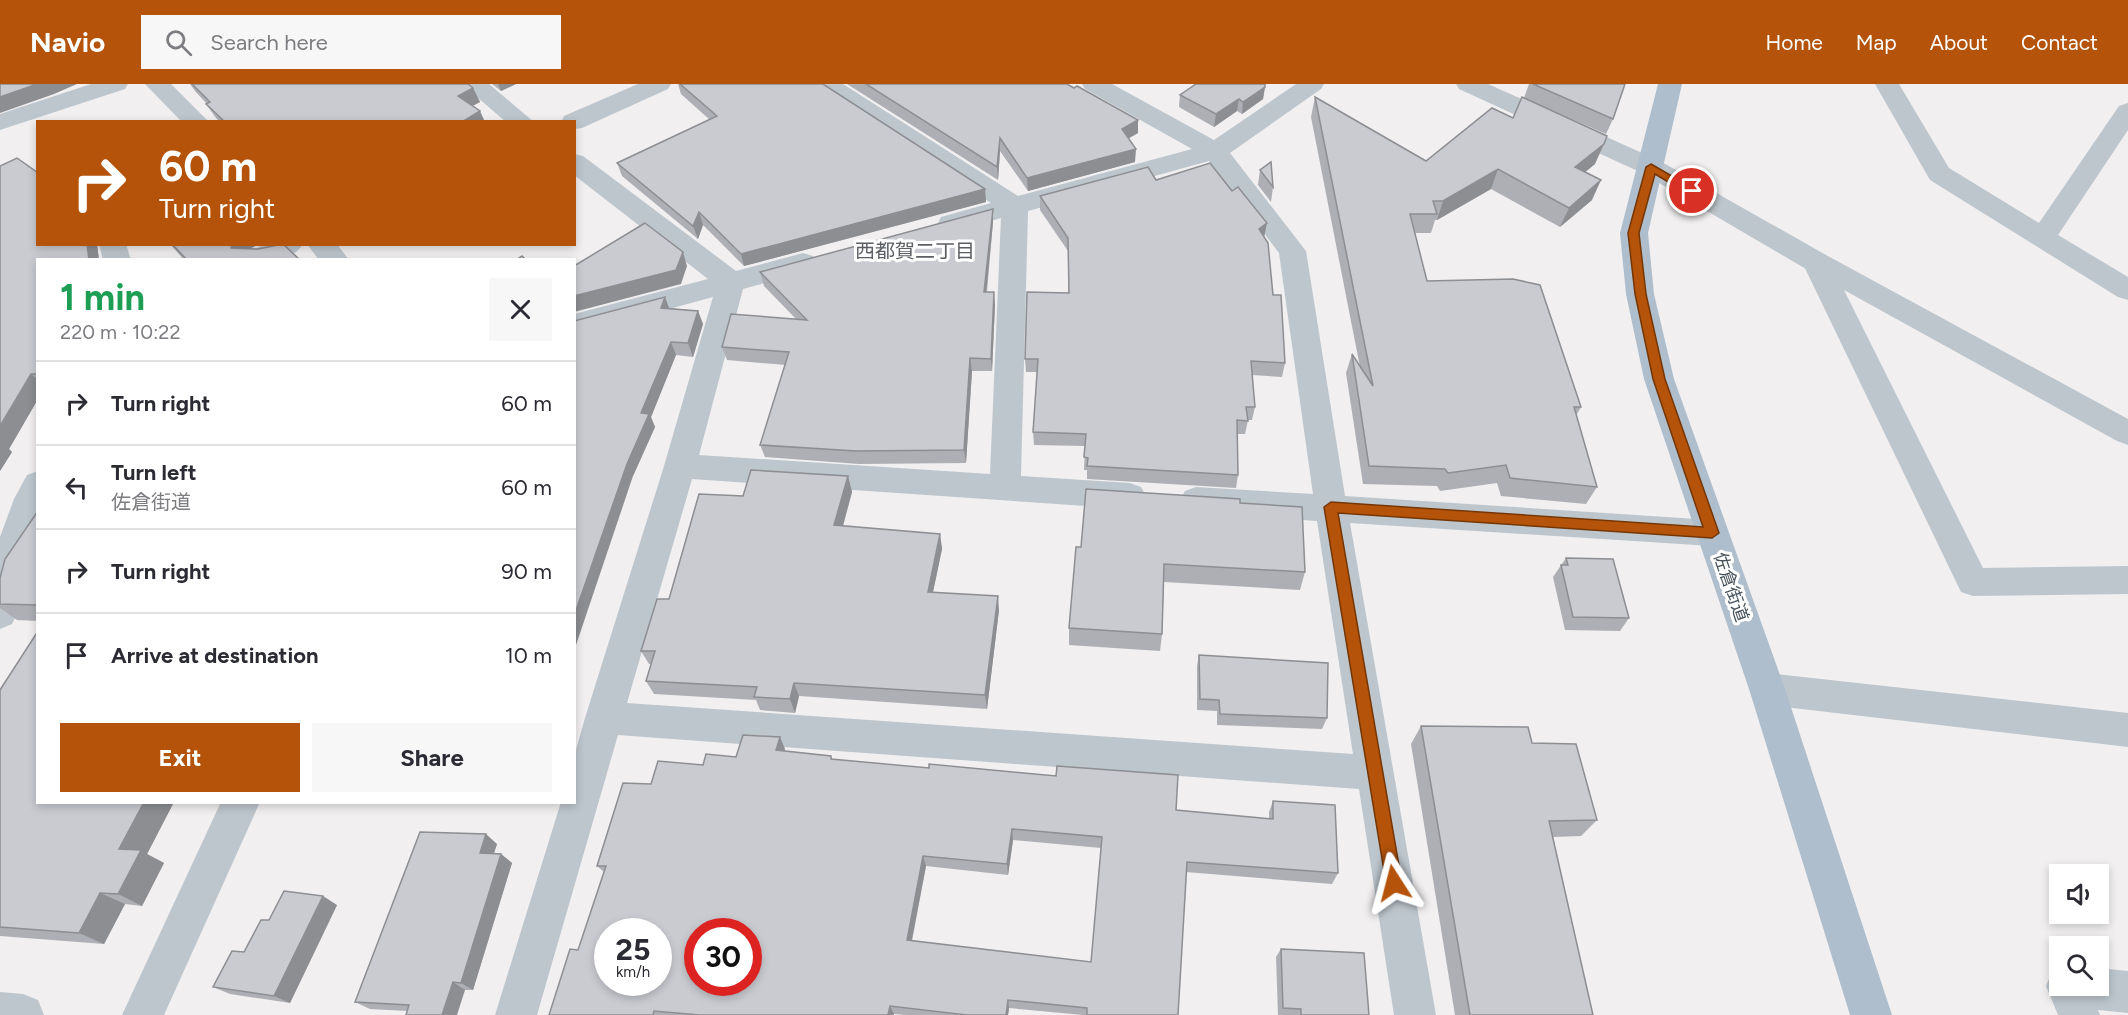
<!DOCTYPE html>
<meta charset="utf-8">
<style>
:root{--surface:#fff;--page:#f7f7f7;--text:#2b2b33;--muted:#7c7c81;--line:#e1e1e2;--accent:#b45309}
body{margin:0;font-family:Figtree,"Noto Sans JP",sans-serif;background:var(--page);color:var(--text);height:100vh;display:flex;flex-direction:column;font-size:22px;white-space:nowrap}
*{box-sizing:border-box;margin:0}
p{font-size:20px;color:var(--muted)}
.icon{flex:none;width:33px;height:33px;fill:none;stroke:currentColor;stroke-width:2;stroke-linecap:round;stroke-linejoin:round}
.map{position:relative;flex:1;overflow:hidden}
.drawer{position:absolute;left:36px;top:174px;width:540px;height:546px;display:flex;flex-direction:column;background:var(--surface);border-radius:0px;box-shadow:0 3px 9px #0003}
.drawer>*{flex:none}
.hud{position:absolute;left:36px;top:36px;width:540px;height:126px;border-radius:0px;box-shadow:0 3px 9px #0003;background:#b45309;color:#fff;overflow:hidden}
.tools{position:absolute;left:2049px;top:780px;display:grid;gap:12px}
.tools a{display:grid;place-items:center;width:60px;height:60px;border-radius:0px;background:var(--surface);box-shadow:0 3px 9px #0003;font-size:30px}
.speed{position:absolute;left:594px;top:834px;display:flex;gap:12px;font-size:30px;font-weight:700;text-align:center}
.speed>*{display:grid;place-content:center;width:78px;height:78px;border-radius:50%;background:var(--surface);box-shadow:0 3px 9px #0003;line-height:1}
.speed small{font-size:15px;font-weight:400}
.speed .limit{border:9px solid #d22;background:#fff;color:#111}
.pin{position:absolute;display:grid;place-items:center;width:51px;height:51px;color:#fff;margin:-26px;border:3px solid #fff;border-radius:50%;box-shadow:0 2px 6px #0007}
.me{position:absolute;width:66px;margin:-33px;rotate:351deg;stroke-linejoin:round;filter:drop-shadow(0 0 4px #0008)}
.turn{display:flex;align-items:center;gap:21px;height:126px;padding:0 24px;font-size:27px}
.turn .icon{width:78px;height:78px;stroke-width:2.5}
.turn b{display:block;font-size:42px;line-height:51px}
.round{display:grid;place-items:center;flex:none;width:63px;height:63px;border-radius:0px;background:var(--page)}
.overview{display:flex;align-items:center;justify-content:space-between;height:102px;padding:0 24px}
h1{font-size:36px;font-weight:700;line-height:45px;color:#1e9e55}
.action{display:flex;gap:12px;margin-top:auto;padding:12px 24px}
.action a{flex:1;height:69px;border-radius:0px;background:var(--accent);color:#fff;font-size:24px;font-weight:700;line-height:69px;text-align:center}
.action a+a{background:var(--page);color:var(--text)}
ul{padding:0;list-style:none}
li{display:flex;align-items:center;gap:18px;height:84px;padding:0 24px;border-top:2px solid var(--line)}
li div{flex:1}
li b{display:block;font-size:22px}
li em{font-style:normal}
header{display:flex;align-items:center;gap:36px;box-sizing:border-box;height:84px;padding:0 30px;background:var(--accent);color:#fff}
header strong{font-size:28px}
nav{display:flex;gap:33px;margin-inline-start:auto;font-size:21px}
.search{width:420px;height:54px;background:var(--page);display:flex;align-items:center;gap:15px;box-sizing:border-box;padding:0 21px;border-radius:0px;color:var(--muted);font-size:22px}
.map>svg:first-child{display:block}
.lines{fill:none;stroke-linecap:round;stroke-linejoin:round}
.minor{fill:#bdc6cd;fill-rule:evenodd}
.tertiary{fill:#bdc6cd;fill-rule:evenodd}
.primary{fill:#afbecd;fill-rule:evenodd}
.wall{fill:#adafb4;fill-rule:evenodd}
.shaded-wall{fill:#8d8e92}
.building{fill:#c9cbd1;stroke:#8d8e92;stroke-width:1.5;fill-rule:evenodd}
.route{fill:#b45309;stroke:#753606;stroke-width:1.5}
.labels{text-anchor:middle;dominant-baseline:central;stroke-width:6;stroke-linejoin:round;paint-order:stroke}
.street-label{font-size:18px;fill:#47525c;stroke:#fff}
.neighbourhood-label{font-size:20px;fill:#5c5f64;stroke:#fff}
</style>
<header>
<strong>Navio</strong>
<div class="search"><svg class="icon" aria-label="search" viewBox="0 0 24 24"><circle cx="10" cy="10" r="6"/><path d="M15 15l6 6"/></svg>Search here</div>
<nav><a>Home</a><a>Map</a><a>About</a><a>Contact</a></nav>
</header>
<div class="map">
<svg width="2128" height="931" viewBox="0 0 2128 931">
<rect width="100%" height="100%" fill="#f1efef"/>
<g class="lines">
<!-- minor -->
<g class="minor">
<path d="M91,0h37l-3,5 -125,41v-16z"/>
<path d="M145,0h26l38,38h-27z"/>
<path d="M462,0h27l45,38h-28z"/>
<path d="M638,0h33l-3,5 -86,39 -8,1v-7h-13l3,-6z"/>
<path d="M814,0h29l175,112 174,-47 -107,-60 -3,-5h30l102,56 82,-56h28l-3,5 -91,64 76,98 39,245 367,24 12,4 4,9 -4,9 -12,4 -362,-23 86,492h-42l-35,-226 -741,-54 -81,280h-42l66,-213h13v-45l11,-39 79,-252 49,-169 -139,38v-21l134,-35 -134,-104v-21l9,2 153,115 67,-18 10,3 4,7 -4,7 -70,19 -44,166 291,19 11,-256 -50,14 -10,-3 -3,-6 3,-6 50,-14 -174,-114zM1209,77l70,92 34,241 -117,-7 -11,4 -5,9 5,9 11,4 121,8 36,233 -726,-51 65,-224 438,30 11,-4 5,-9 -5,-9 -11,-4 -109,-7 7,-265z"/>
<path d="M1875,0h24l50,84 90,55 80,-117 9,-3v27l-70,105 70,42v23l-10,-3 -188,-117z"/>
<path d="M99,160h27l5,16h-28z"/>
<path d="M265,160h38c-12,20 -41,16 -60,16l3,-7z"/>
<path d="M307,160h30l12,16h-30z"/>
<path d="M1816,168l10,3 4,7 153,306 145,-2v28l-155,2 -12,-4 -159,-330 4,-7z"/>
<path d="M38,387v51l-21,92 -5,10 -12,5v-92l14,-38 13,-24z"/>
<path d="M1767,589l361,40v34l-361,-42 -13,-5 -5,-11 5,-11z"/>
<path d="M221,718h39l-96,213h-42z"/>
<path d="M2098,884l30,3v42l-30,-3 2,5h-42l-12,-29 6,-15 8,-2v17h38z"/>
<path d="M0,908l23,2 15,6 6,15h-44z"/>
</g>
<!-- tertiary -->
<path class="tertiary" d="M1456,0h32l172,77 166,94 302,164v26l-11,-4 -311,-172 -164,-96 -183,-84z"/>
<!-- primary -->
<path class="primary" d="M1658,0h24l-34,149 6,61 20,85 111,310 107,326h-42l-101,-326 -105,-310 -18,-85 -6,-61z"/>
</g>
<!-- wall -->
<g class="wall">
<path d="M190,0h278l5,4 7,14 -8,4 13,16h-265l-4,-4 -10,-14h1l-12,-13z"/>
<path d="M492,0h24l-15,7z"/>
<path d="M678,0h145l162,105 1,13 -242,64 -41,-41 -5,14 -76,-63 -5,-13 93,-43 -29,-26z"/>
<path d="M847,0h220l71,49 -9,5 6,24 -107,29 -28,-40 -2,29z"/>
<path d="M1529,0h96l-12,35 -7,15 -82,-36z"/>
<path d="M1265,3l-2,12 -21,15 -5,-3 -23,16 -35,-20 1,-12z"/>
<path d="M1315,13l111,64 87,-43 82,46 -10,8 7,28 -32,27 -69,-38 -54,31h-2l-4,13h-16l12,48 154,126 -5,9 21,71 -11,17 -85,-8 -4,-13 -57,8 -3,-5 -74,-2 -17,-111 6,-19 8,13 -49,-250z"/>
<path d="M1260,86l13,17 -2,15 -13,-17z"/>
<path d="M1156,96l76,11 35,32 -3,14 21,126 -3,14 -30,-2 3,32 -3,13h-4l-3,14h-7v41l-2,13 -149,-9v-9h-3l1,-24 -51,-1 -1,-13 4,-60h-11l-1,-13 43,-66v-42l-28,-41v-14z"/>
<path d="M993,138l-6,70 8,13 -3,66h-20l-6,92 -107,1 -94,-7 -5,-12 26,-80 -59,-5 -5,-13 74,-28 -32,-33 -4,-14z"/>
<path d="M38,160h59l2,16h-61v139l-29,50 3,3 -12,19z"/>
<path d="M170,160h89l-9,5 50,11h-116z"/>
<path d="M665,213l4,11 29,3 5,13 -10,33 -17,-2 -25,62 4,10 -22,49z"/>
<path d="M848,392l4,16 -9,34 97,8 2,15 -9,43 66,18 -12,99 -188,-13 -4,17 -35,-3 -4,-10 -102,-6 -8,-13 5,-17h-2l-8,-13 28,-52 74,-103z"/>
<path d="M38,427v110l-21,-1 -17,-12v-30z"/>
<path d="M1081,463l224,25 -5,18 -136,-8 -2,52 -2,17 -91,-6v-17z"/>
<path d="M1566,474l63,60 -9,13 -55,-1 -12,-53z"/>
<path d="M1199,571l128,63 -5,11 -105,-4v-14l-20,-1v-44z"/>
<path d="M0,606l38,112h136l-27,52 17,9 -22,43 -17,-2 -21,40 -104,-8z"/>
<path d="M1421,642l111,17 65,77 -16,16 -28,1 40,178h-138l-44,-271z"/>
<path d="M785,665v2l46,5 1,3 344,51 93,9v-7l4,-11 65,72 -6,11 -146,-12 -8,143h-95l-74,-7 -1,7h-103l-11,-1v1h-345l29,-65 26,-78 -7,-6 54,-82 52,-19 33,-8zM1013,756l88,8 -10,114 -179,-21 14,-75 82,9z"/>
<path d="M497,760l-3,9 7,1 11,9 -39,127h-8l-57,21 -38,-2 -15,-7z"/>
<path d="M337,821l-47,98 -60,-9 -17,-7 31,-35 25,-32z"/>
<path d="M1281,865l88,66h-91l-2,-58z"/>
</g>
<!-- shaded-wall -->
<g class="shaded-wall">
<path d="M37,0h40l-23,10 -54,19v-16z"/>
<path d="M498,0h18l-15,7z"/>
<path d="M1265,3l-2,12 -21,15 1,-12z"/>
<path d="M473,4l7,14 -15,8 -7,-14z"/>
<path d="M1239,15l-2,12 -23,16 2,-13z"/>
<path d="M480,27l5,11h-23z"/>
<path d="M1138,36v13l-16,9v-13z"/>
<path d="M1000,54v13l-2,29 -1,-13z"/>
<path d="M1604,60l-9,20 -28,23 8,-20z"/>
<path d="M1136,65l-1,13 -107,29 -1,-13z"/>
<path d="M1498,85l-7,20 -54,31 6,-19z"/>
<path d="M1601,96l-9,20 -32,27 9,-19z"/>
<path d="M985,105l1,13 -242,64 -3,-12z"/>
<path d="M993,125v13l-8,83 -1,-13z"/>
<path d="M699,128l4,13 -5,14 -5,-13z"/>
<path d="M1267,139l-3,14 -5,-8z"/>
<path d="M87,160h10l2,16h-10z"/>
<path d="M232,160h27l-14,7 -14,-3z"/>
<path d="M683,168l4,14 -6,18 -107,28v-16z"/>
<path d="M994,208l1,13 -3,66 -1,-12z"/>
<path d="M665,213l5,14 -9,-3z"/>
<path d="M698,227l5,13 -10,33 -5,-14z"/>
<path d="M671,258l5,13 -25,62 4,10 -22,49 -59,175v-35l67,-203z"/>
<path d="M970,274l2,13 -6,92 -2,-13z"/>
<path d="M31,290l7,6v19l-29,50 3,3 -12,19v-45z"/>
<path d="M848,392l4,16 -13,48 -5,-15z"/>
<path d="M940,450l2,15 -12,57 -2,-14z"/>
<path d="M998,512l1,14 -12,99 -2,-14z"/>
<path d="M794,599l5,13 -4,17 -5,-14z"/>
<path d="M780,653l5,12 -3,13 -6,-12z"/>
<path d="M144,718h30l-27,52 17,9 -22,43 -24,-12 1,-45z"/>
<path d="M1012,745l1,11 -5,35 -1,-11z"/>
<path d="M486,750l11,10 -6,18 -11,-9z"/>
<path d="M501,770l11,9 -39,127 -12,-7z"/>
<path d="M923,772l3,10 -16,83 -3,-9z"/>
<path d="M100,809l25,11 -21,40 -25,-11z"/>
<path d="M323,812l14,9 -47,98 -16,-7z"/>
<path d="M453,898l12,8 -8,25h-15z"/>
<path d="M1008,916l1,8 -1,7h-2z"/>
<path d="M890,922l4,8v1h-6z"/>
</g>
<!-- building -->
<g class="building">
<path d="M0,0h37l-37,13z"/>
<path d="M192,0h276l5,4 -15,8 22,15 -18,11h-237l-19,-18 4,-2z"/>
<path d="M680,0h143l162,105 -244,65 -42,-42 -6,14 -76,-63 100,-47z"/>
<path d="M866,0h201l7,4 3,-2 61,34 -16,9 14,20 -109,29 -27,-40 -3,29z"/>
<path d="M1196,0h69v3l-22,15 -4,-3 -23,15 -36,-19z"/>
<path d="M1533,0h92l-12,35z"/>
<path d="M1315,13l111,64 66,-53 21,10 9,-21 85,39 -3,8 -29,23 26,13 -32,28 -71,-39 -55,32h-10l4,13h-27l17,67 86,-2 27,6 41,122h-7l23,80 -87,-9 -4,-13 -58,8 -3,-4 -76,-3 -17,-112 21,32z"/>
<path d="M17,74l21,15v71h49l2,16h-51v114h-7l-31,52v-260z"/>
<path d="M1271,78l2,25 -13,-17z"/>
<path d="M1210,79l22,28 6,-4 29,36 -8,6 9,14 5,52h8l4,68 -34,-2 4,46h-9l2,14 -11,-1 1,55 -151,-9 1,-8 -4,-1 2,-23 -53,-2 5,-73h-13l2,-67 42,1 -1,-55 -28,-42 108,-29 8,13z"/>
<path d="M993,125l-9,83h10l-3,67 -21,-1 -6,92 -108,1 -96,-6 29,-93 -67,-5 9,-33 76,6 -47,-48z"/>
<path d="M645,139l38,29 -7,18 -102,26v-30z"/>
<path d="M172,160h60l-1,4 27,1 25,-5 17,16h-113z"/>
<path d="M522,172l4,4h-10z"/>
<path d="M665,213l-4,11 37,3 -10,32 -17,-1 -30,71 8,1 -22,50 -53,152v-295z"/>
<path d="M751,386l97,6 -14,49 106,9 -12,58 70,4 -13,99 -191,-12 -4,16 -36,-2 3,-10 -111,-6 9,-30h-14l16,-52h12l30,-105 44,2z"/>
<path d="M1086,405l154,10v4l62,4 3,65 -141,-8 -2,70 -93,-6 7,-81h5z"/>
<path d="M38,427v94l-38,-1v-26l5,-19z"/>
<path d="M1566,474l47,1 16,59 -56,-1 -12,-52h7z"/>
<path d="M38,547v171h106l-25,47 22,1 -23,44 -18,-1 -21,40 -79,-6v-237z"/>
<path d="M1199,571l129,8 -1,55 -107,-4 -1,-14 -19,-1z"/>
<path d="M1421,642l107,1 4,16 44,1 21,76 -48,1 44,194h-123z"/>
<path d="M743,651l37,2 -4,13 55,6v3l98,9v-4l127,12 1,-10 121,9 -2,35 97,9v-18l62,4 3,68 -151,-11 -9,153h-91v-7l-79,-8 -2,15h-39l-77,-9 -2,9h-188l-46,-4 -1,4h-104l21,-66 8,1 28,-84h-9l26,-83 28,1 7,-23 45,4 3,-11 30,3zM1012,745l90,8 -11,125 -184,-22 16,-84 84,8zM608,848h50v50h-50zM698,848h50v50h-50z"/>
<path d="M420,748l66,2 -6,19 21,1 -40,129 -8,-1 -11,33h-36l3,-10 -54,-3z"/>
<path d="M284,807l39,5 -49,100 -61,-9 19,-36 12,1 17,-32h8z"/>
<path d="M1281,865l83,4 5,62h-68v-6l-18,-1z"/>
</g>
<!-- route -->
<path class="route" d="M1651,80l47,27 -10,3 -33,-20 -16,59 7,61 19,85 54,154 -7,5 -374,-25 64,370 -2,6 -6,2 -6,-2 -2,-6 -62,-376 7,-5 372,25 -50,-148 -18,-85 -7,-61 18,-66z"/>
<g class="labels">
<!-- street labels -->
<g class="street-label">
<text transform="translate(1731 503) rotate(71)">佐倉街道</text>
</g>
<!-- neighbourhood labels -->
<g class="neighbourhood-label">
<text x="915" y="167">西都賀二丁目</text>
</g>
</g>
</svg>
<div class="tools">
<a><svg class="icon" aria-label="sound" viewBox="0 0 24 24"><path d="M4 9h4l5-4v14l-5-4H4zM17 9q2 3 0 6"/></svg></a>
<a><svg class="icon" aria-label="search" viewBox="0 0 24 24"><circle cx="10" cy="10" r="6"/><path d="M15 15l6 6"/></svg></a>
</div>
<div class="speed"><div>25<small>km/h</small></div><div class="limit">30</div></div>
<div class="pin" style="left:1692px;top:107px;background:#d93025"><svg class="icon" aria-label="arrive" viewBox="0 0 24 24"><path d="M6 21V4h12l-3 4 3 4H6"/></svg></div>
<svg class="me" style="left:1394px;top:799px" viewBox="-20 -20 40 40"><path d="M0-17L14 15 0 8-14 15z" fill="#b45309" stroke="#fff" stroke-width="4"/></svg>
<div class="hud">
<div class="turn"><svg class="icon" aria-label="right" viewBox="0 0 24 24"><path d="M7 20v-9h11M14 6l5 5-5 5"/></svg><div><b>60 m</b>Turn right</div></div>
</div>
<section class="drawer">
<div class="overview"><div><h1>1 min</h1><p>220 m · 10:22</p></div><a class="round"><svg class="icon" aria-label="close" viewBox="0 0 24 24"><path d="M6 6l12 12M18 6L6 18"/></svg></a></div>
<ul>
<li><svg class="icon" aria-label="right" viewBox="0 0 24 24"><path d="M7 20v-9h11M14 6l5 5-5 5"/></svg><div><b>Turn right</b></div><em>60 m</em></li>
<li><svg class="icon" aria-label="left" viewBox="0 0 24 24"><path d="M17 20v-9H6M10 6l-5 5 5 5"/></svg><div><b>Turn left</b><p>佐倉街道</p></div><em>60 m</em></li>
<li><svg class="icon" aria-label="right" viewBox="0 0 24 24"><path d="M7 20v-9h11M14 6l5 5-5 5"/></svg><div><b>Turn right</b></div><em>90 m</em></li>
<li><svg class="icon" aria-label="arrive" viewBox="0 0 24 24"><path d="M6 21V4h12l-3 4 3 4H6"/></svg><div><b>Arrive at destination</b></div><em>10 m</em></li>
</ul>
<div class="action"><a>Exit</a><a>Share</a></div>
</section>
</div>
